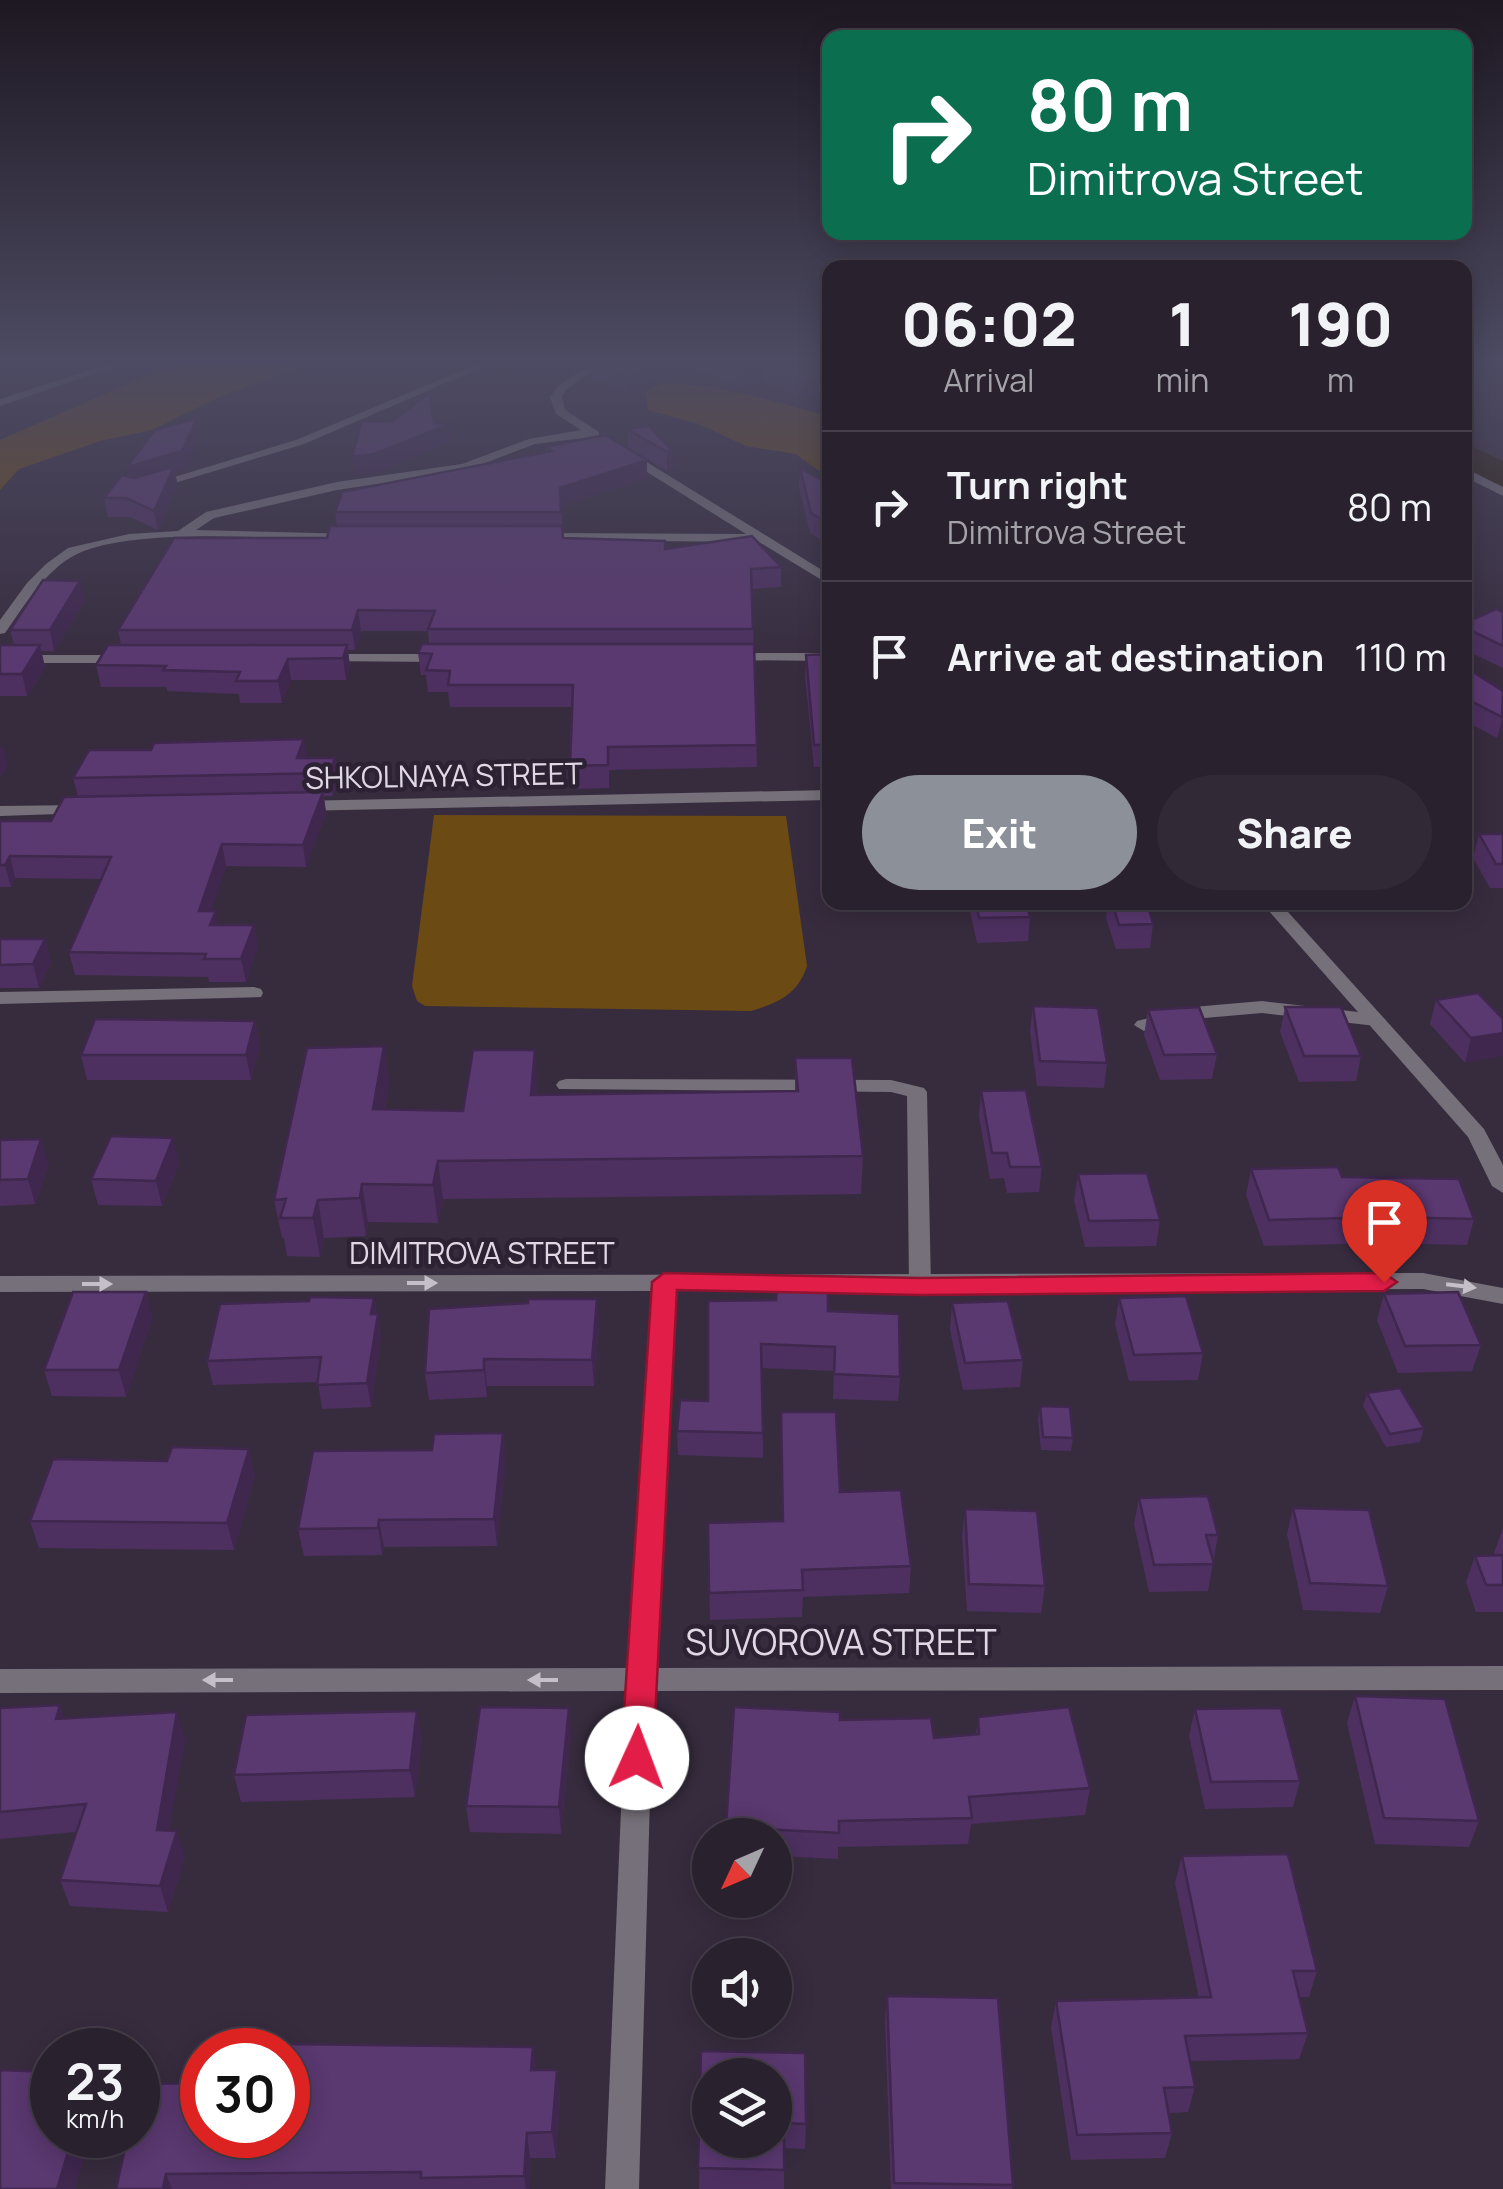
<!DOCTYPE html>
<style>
:root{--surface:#29212e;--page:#312936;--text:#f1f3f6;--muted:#a5a3aa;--line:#453e4a;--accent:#8c9099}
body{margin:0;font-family:Manrope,sans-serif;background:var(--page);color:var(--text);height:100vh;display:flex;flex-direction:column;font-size:38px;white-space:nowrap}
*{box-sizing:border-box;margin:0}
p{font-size:32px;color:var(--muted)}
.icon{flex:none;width:55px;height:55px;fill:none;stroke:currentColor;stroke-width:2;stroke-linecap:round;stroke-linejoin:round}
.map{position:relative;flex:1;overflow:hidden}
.panel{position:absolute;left:822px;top:260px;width:650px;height:650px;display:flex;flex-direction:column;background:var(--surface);border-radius:20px;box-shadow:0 5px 25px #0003,0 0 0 2px var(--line)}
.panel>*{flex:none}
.guide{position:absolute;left:822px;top:30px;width:650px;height:210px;border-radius:20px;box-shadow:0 5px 25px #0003,0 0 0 2px var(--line);background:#0b6e4f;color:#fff;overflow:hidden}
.needle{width:65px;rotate:226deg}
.tools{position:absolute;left:692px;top:1818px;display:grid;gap:20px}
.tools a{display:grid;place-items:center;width:100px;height:100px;border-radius:50%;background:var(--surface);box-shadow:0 5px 25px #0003,0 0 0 2px var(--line);font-size:50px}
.speed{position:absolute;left:30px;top:2028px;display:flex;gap:20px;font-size:50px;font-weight:700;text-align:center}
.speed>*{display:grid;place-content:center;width:130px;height:130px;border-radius:50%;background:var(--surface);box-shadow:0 5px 25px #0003,0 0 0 2px var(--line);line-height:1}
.speed small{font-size:25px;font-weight:400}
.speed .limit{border:15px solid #d22;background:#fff;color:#111}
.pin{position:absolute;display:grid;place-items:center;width:85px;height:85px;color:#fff;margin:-102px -42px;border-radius:50% 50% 50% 0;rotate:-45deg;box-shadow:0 0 10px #0007}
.pin .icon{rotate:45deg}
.me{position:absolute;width:110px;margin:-55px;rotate:2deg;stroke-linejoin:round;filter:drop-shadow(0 0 8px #0008)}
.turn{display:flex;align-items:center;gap:35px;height:210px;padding:0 40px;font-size:45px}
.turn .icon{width:130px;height:130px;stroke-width:2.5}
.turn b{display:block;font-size:70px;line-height:85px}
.eta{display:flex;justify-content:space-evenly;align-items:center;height:170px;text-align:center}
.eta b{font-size:60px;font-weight:800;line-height:70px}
.cta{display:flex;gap:20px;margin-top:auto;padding:20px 40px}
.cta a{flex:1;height:115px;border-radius:60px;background:var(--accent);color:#fff;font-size:40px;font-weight:800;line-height:115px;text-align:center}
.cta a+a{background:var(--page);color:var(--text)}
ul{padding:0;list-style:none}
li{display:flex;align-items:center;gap:30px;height:150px;padding:0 40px;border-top:2px solid var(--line)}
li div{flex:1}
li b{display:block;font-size:38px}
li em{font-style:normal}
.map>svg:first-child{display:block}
.green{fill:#6c4a14}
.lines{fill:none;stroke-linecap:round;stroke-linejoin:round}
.river{fill:#291b06;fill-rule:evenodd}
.service{fill:#757079;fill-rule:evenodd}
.minor{fill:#757079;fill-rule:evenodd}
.tertiary{fill:#757079;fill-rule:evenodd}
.wall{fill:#4d3060}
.shaded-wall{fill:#3f274e}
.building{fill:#5a3870;stroke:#3f274e;stroke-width:2.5;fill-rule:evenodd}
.oneway{fill:#c5bfca}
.route{fill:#e11d48;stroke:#92132f;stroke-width:2.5}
.labels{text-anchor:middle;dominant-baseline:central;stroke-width:9;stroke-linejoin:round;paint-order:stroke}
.street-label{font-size:30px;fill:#e0d9e5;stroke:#2d2234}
.near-street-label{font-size:35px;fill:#e0d9e5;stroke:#2d2234}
</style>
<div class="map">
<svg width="1503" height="2189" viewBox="0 0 1503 2189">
<rect width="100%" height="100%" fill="#372c3e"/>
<!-- green -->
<g class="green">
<path d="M168,366h134l-83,31 -67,33 -52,11 -81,28 -19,21v-50z"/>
<path d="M663,383c60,1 110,19 167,33v63l-34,-25 -50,-8 -47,-22 -51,-14 -2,-19z"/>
<path d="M434,815l352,1 21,150c-9,28 -29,37 -56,45l-326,-5 -8,-5 -5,-15z"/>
</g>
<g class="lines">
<!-- river -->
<path class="river" d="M1465,443l38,18v31l-15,-4 -23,-14z"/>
<!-- service -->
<g class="service">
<path d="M1262,1001l114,13 10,6 -10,6 -114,-13 -69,6 -49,12 -10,-6 3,-4 56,-14z"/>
<path d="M566,1079l325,1 33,8 3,4 4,194 -3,5h-16l-3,-5 -2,-190 -16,-4 -332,-3 -3,-4 3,-4z"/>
</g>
<!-- minor -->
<g class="minor">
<path d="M472,366h13l-181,78 -146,44 -10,-3 148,-45z"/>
<path d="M588,366h12l-33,23 -5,8 3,13 34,22v4l-64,8 -71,27 -127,19 -123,28 -18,12 160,4 1,3 -6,4c-69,-2 -215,-15 -274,13 -32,16 -52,51 -72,79l-5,1v-14l27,-37 19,-19 22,-16 61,-14 49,-3 28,-19 131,-30 125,-18 67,-25 52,-9 -25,-16 -6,-17 9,-12z"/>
<path d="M763,366c21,-1 46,15 67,21v7l-37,-11z"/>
<path d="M624,448l206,127v10l-71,-43 -224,-2 -1,-3 6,-4 206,1 -126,-79 -2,-3z"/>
<path d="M1465,468l38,19v9l-38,-19z"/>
<path d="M727,653h103v8l-108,-1v-6z"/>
<path d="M322,654h121l7,4 -7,4 -126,-1 -2,-3z"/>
<path d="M0,655h123l7,4 -7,4h-123z"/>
<path d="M830,790v10l-533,11 -8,-5 8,-5z"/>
<path d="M83,805l8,5 -2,3 -89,3v-10z"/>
<path d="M1261,902h18l205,227 19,36v28l-11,-7 -24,-49z"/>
<path d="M254,987l7,2 2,4 -2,4 -261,7v-12z"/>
<path d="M1423,1273l80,15v16l-80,-15 -748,2 -21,377 849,-2v24l-850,1 -14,498h-34l21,-498 -626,2v-24l627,-1 25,-377 -652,1v-16z"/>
</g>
<!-- tertiary -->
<path class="tertiary" d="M102,366h14l-116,40v-7z"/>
</g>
<!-- wall -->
<g class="wall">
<path d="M591,366h95l-57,29 -38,-18z"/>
<path d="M690,366h140v17l-11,-4v16l-18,2 -36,-15 -21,6z"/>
<path d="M197,418l3,18 -15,34 -10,3 3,13 -20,44 -28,-13h-22l-4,-19z"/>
<path d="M627,429l45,22 1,19 -6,1 -39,-24z"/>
<path d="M546,447l101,31 -86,28 2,32 103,11 115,18v20l-29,2 5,178 -148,3v18l-37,1 -2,-23 2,-59h-122l-2,-15h-20l-2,-17h-5l-3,-22 11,-9 -1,-13h-67l-6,19h-7l2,16 -4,14h-55l-9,23h-42l-1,-9 -72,-3v-4h-66l-5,-22 25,-20 -3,-15 209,-92 10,-12 -2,-14 212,-60z"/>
<path d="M800,468l30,17v60l-20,-12 -11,-46z"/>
<path d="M85,601l-31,50h-13l4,16 -18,29h-27v-50l14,-1 -4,-15z"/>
<path d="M1503,612v56l-36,-17 -2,4v-34l2,1z"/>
<path d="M830,654v113h-16l-9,-91 1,-21z"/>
<path d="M1465,667l38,24v36l-6,11 -32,-17z"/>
<path d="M307,758h28l3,23 -5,15h-9l2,17 -20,54 -80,-1 -15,45 7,14h36l4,22 -12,35h-37l-1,-5 -133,-2 -6,-23 32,-73 -86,-1 -4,9h-11v-66h51l27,-25 -5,-18z"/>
<path d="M1479,834h24v54h-13l-17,-30z"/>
<path d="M968,902h58l4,15 -2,24 -51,2z"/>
<path d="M1108,902h39l6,22 -3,24 -34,1 -10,-31z"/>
<path d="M0,939h45l6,23 -12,26h-39z"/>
<path d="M1436,1000l67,19 -38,44 -35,-39z"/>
<path d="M1033,1006l74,57 -3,25 -67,-2 -7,-55z"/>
<path d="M1285,1007l76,49 -5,25 -57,1 -19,-50z"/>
<path d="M1148,1010l69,44 -5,25 -52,1 -16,-45z"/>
<path d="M255,1021l5,25 -9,34h-164l-6,-25z"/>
<path d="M384,1046l5,37 -4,26 78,2 72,-61 2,45 258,-4v-33l68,98 -2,38 -418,5 -5,24 -70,-1 -2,14 -42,2 -4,19 -33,-1 -3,-18h-2l-8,-38z"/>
<path d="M981,1091l61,76 -3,25 -32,1 -3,-15 -14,1 -11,-63z"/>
<path d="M0,1140l49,24 -14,40 -35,2z"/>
<path d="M179,1163l-17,43 -64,-1 -7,-26z"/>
<path d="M1251,1169l91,8 132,42 -7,26 -88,-2 -115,3 -18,-51z"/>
<path d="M1078,1174l82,46 -4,26 -71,1 -11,-47z"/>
<path d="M146,1292l6,26 -26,79 -74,-1 -8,-26z"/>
<path d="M1384,1294l97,51 -9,26 -74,2 -21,-53z"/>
<path d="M374,1298l7,40 -10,69 -49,2 -4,-27 -105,3 -6,-24z"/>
<path d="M1119,1298l84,55 -5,27 -69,1 -14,-57z"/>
<path d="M597,1299l2,27 -5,60h-107v11l-58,3 -4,-27z"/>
<path d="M776,1300l52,11 72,66 -2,24 -65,-2 1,-28 -72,-3 1,90 -85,-3 -1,-24 31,-30z"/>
<path d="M952,1303l71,57 -3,27 -57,3 -13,-60z"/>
<path d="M1367,1393l57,35 -4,14 -34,5 -23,-41z"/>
<path d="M1040,1406l33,32 -2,13 -30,-1 -3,-31z"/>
<path d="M781,1412l59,80 71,74 -2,27 -106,4 -1,20 -92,3 -2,-97 74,-2z"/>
<path d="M503,1433l3,27 -9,86 -113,1 -2,8 -78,1 -6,-27 134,-79z"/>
<path d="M249,1449l6,27 -21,74 -195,-2 -9,-27 137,-60z"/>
<path d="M1139,1498l79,37 -10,56 -59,1 -15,-68z"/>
<path d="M1293,1508l95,78 -8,27 -77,-3 -16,-76z"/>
<path d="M965,1509l80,77 -4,27 -74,-2 -5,-75z"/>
<path d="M1503,1528v84h-27l-10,-30 9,-26 20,-1 -1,-2z"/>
<path d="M1355,1696l124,125 -10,26 -94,-3 -28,-121z"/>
<path d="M60,1705l4,14 121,20 -16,91 16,27 -17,55 -98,-6 -10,-26 16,-48 -76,7v-131z"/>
<path d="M1195,1709l105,72 -7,26 -88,2 -16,-73z"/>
<path d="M417,1711l5,27 -7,59 -174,5 -7,-27z"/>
<path d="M978,1717l112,71 -5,27 -114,9 -3,20 -130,3v12l-63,-3v-21h-49v-8l114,-107 94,18 42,-4z"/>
<path d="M571,1735l-10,99 -91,-2 -4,-26z"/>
<path d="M1182,1856l135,115 -8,26h-10l9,36 -9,26 -109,2 5,26 -7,25 -20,1 4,20 -7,25 -94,2 -20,-133 5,-26 143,-3 -24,-115z"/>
<path d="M887,1996l126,189 -1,4h-121l-6,-168z"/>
<path d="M533,2047l3,23 24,25 -4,63h-26l-1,31h-413l86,-54z"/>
<path d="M701,2051l105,73 -1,25 -21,-1v41h-85z"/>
</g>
<!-- shaded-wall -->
<g class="shaded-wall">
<path d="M652,366h34l-57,29 -1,-17z"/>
<path d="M762,366h3v16l-21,6v-18z"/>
<path d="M819,377v18l-18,2 1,-17z"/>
<path d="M197,418l3,18 -15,34 -10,3 3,13 -20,44 -4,-19 -23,-25 -4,-19z"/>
<path d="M450,424l2,18 -76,31 -22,3 -2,-19z"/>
<path d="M672,451l1,19 -6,1v-19z"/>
<path d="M647,460v18l-86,28 -1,-18z"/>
<path d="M80,581l5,20 -31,50 -4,-21z"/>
<path d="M358,610l3,21 -6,19 -3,-20z"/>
<path d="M1472,631l-5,20 -2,4v-12z"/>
<path d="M40,645l5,22 -18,29 -5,-22z"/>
<path d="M347,645l3,21 -4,14 -3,-22z"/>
<path d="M288,659l3,21 -9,23 -4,-22z"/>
<path d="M1503,715v12l-6,11z"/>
<path d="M304,739l4,22 -11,-3z"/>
<path d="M2,744l6,21 -8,13v-30z"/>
<path d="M335,758l3,23 -5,15 -4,-23z"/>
<path d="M323,792l3,21 -20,54 -3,-22z"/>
<path d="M222,844l4,22 -22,68 -5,-23z"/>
<path d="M10,856l5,22 -4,9 -6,-22z"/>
<path d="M216,911l4,23 -10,-9z"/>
<path d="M254,925l4,22 -12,35 -5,-23z"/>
<path d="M45,939l6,23 -12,26 -6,-24z"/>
<path d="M255,1021l5,25 -9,34 -5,-25z"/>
<path d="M1503,1033v23l-38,7 6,-25z"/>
<path d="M384,1046l5,37 -10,63 -6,-37z"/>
<path d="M535,1050l3,37 -4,45 -3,-37z"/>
<path d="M173,1138l6,25 -17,43 -6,-25z"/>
<path d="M41,1139l8,25 -14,40 -7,-25z"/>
<path d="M438,1161l5,38 -5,24 -5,-38z"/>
<path d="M362,1184l6,38 -2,14 -6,-38z"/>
<path d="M318,1200l6,38 -4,19 -7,-39z"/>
<path d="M146,1292l6,26 -26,79 -7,-27z"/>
<path d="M374,1298l7,40 -10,69 -4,-24 4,-69z"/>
<path d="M597,1299l2,27 -5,60 -2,-26z"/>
<path d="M484,1359l3,27v11l-3,-27z"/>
<path d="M503,1433l3,27 -9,86 -3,-27z"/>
<path d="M249,1449l6,27 -21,74 -7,-27z"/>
<path d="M379,1520l5,27 -2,8 -4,-27z"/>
<path d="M60,1705l9,27 -13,-13z"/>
<path d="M569,1708l2,27 -10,99 -2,-27z"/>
<path d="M417,1711l5,27 -7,59 -5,-27z"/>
<path d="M177,1712l8,27 -20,117 -8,-26z"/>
<path d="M177,1831l8,26 -17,55 -8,-26z"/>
<path d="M533,2047l4,25 -6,-2z"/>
<path d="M557,2070l3,25 -4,63 -4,-26z"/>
<path d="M527,2133l3,25 -1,31h-3l-2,-13z"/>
<path d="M73,2135h18l-16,54h-18z"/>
<path d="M166,2174l6,15h-9z"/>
</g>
<!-- building -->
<g class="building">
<path d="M604,366h48l-24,12z"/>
<path d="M732,366h30l-18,4z"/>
<path d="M767,366h19l33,11 -17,3z"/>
<path d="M429,393l5,30 16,1 -76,30 -22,3 10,-36 30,1z"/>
<path d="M197,418l-15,33 -55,16 28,-37z"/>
<path d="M649,426l23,25 -5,1 -40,-23z"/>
<path d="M605,435l42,25 -87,28 1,24h-226l7,-20 210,-41 -6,-4z"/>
<path d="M174,467l-20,44 -28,-13h-22l18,-23 12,3z"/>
<path d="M800,468l30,17v39l-19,-11z"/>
<path d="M330,526h232l1,12 102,3v8l87,-13 29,31 -30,2 2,60h-325l7,-18 -77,-1 -6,20h-234l56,-92h153z"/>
<path d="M43,580l37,1 -30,49h-40z"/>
<path d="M1496,609l7,3v34l-31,-15 -7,12v-22l2,1z"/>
<path d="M422,644h332l3,101 -149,2v18l-38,1 3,-81h-125l2,-14 -24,-1 6,-16 -14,-1z"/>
<path d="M0,645h40l-18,29h-22z"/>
<path d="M108,645h239l-4,13 -55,1 -10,22h-42l4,-9 -77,-2 3,-4 -70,-1z"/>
<path d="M830,654v91h-16l-8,-90z"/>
<path d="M1465,667l38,24 -1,26 -37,-19z"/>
<path d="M304,739l-7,19h38l-6,15 -256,5 16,-28h62l3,-7z"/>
<path d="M323,792l-20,53 -81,-1 -23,67h17l-6,14h44l-13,34h-37l2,-5 -137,-2 42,-95 -101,-1 -5,9h-5v-44h51l13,-24z"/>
<path d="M1479,834h24v30h-7z"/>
<path d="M976,902h50l4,15 -51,1z"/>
<path d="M1112,902h35l6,22 -34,1z"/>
<path d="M0,939h45l-12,25 -33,1z"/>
<path d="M1478,993l25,26v14l-32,5 -35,-38z"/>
<path d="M1033,1006l65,2 9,55 -67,-2z"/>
<path d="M1199,1007l18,47 -53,1 -16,-45z"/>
<path d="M1285,1007h56l20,49h-57z"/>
<path d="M95,1019l160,2 -9,34h-165z"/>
<path d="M384,1046l-11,63 90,2 10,-61h62l-4,45 267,-4 -3,-33h57l11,98 -425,5 -5,24 -71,-1 -2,14 -42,2 -5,18h-33l6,-19 -12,1 33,-152z"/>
<path d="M1026,1090l16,77h-32l-3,-14h-15l-11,-62z"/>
<path d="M111,1136l62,2 -17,43 -65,-2z"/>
<path d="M41,1139l-13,40 -28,1v-40z"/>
<path d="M1338,1167l4,10 117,2 15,40 -88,-2 -117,3 -18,-51z"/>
<path d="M1147,1173l13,47 -71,1 -11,-47z"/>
<path d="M777,1287l51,2v22l71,3 1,63 -66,-3 1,-27 -74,-3 2,89 -86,-2 3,-31 28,1v-100l68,-1z"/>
<path d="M73,1292h73l-27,78h-75z"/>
<path d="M1458,1292l23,53 -76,1 -21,-52z"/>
<path d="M1186,1296l17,57 -69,2 -15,-57z"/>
<path d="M310,1297l64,1 -3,16h7l-11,69 -50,2 4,-28 -114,4 13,-57 89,-3z"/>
<path d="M528,1299h69l-5,61 -108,-1v11l-59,3 4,-64 99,-6z"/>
<path d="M1008,1301l15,59 -58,3 -13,-60z"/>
<path d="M1400,1388l24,40 -34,6 -23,-41z"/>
<path d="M1040,1406l30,1 3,31 -30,-1z"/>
<path d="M781,1412h55l4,80 61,-2 10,76 -109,4 1,20 -94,3 -1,-70 75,-2z"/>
<path d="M503,1433l-9,86 -115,1 -1,8 -80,1 15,-78 119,-1 2,-16z"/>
<path d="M172,1447l77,2 -22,74 -197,-2 23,-62 114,2z"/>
<path d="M1208,1496l10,39h-12l8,29 -60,1 -15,-67z"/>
<path d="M1293,1508l76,2 19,76 -78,-3z"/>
<path d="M965,1509l72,2 8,75 -76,-2z"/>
<path d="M1503,1555v30h-17l-11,-29z"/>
<path d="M1355,1696l90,3 34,122 -95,-3z"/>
<path d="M60,1705l-4,14 121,-7 -20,118 20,1 -17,55 -100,-6 26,-76 -86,8v-104z"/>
<path d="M480,1707l89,1 -10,99 -93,-1z"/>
<path d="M734,1707l106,5v8l91,-2 3,20 45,-4 -1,-17 91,-10 21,81 -121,9 3,21 -133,3v12l-113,-6z"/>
<path d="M1281,1708l19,73 -89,1 -16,-73z"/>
<path d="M417,1711l-7,59 -176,5 12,-60z"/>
<path d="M1288,1854l29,117h-24l15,62 -123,3 10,51 -31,1 8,45 -95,2 -21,-134 155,-4 -29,-141z"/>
<path d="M887,1996l111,2 15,187 -119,-2z"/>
<path d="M285,2044l248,3 -2,23h26l-5,62 -25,1 -3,43 -103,2v-6l-255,2 -3,15h-47l12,-54h10v-41l2,-10 62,-1v52h86v-85h-4z"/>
<path d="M701,2051l104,2 1,71 -22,-1v47l-86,-2zM710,2075h65v65h-65z"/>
<path d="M0,2070l52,2v63h21l-16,54h-57z"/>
</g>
<!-- one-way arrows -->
<defs><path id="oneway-solid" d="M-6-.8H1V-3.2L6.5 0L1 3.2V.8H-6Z" transform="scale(2.5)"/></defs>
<g class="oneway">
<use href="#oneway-solid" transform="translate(422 1283)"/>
<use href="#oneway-solid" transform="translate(97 1284)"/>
<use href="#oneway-solid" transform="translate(1461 1286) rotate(7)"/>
<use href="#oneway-solid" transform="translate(218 1680) rotate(180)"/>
<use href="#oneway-solid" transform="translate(543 1680) rotate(180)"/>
</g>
<!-- sky -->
<linearGradient id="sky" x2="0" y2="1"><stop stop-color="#1e1822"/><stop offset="0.54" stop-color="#4d4b63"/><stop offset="1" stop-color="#4d4b63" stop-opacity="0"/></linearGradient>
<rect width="1503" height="672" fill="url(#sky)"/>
<!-- route -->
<path class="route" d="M664,1273l256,5 464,-5 13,9 -13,9 -464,4 -243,-5 -24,468 -4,10 -12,4 -11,-4 -5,-10 31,-476z"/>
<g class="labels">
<!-- street labels -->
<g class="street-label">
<text transform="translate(444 775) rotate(-1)">SHKOLNAYA STREET</text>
<text x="482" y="1252">DIMITROVA STREET</text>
</g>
<!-- near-street labels -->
<g class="near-street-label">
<text x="841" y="1642">SUVOROVA STREET</text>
</g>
</g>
</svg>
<div class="tools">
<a><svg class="needle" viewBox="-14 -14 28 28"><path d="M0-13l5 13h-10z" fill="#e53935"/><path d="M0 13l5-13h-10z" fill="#a5a3aa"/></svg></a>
<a><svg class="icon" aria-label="sound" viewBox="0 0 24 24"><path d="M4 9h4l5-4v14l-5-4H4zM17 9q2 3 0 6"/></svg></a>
<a><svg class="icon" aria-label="layers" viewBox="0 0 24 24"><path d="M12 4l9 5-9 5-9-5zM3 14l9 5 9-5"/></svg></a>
</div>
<div class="speed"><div>23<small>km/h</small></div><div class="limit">30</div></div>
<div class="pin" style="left:1384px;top:1282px;background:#d93025"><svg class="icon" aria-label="arrive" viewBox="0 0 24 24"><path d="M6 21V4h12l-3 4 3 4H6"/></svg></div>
<svg class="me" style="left:637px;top:1758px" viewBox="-20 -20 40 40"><circle r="19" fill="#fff"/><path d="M0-13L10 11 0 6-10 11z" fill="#e11d48"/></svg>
<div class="guide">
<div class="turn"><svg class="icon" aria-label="right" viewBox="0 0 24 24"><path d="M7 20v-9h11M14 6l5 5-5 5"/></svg><div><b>80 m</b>Dimitrova Street</div></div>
</div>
<section class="panel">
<div class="eta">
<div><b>06:02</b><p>Arrival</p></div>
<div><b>1</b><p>min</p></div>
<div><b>190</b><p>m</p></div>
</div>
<ul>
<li><svg class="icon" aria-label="right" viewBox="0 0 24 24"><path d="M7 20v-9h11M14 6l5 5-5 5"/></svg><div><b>Turn right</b><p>Dimitrova Street</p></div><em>80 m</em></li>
<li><svg class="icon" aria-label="arrive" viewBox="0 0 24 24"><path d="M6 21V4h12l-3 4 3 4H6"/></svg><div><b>Arrive at destination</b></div><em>110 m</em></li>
</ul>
<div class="cta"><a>Exit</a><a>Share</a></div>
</section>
</div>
